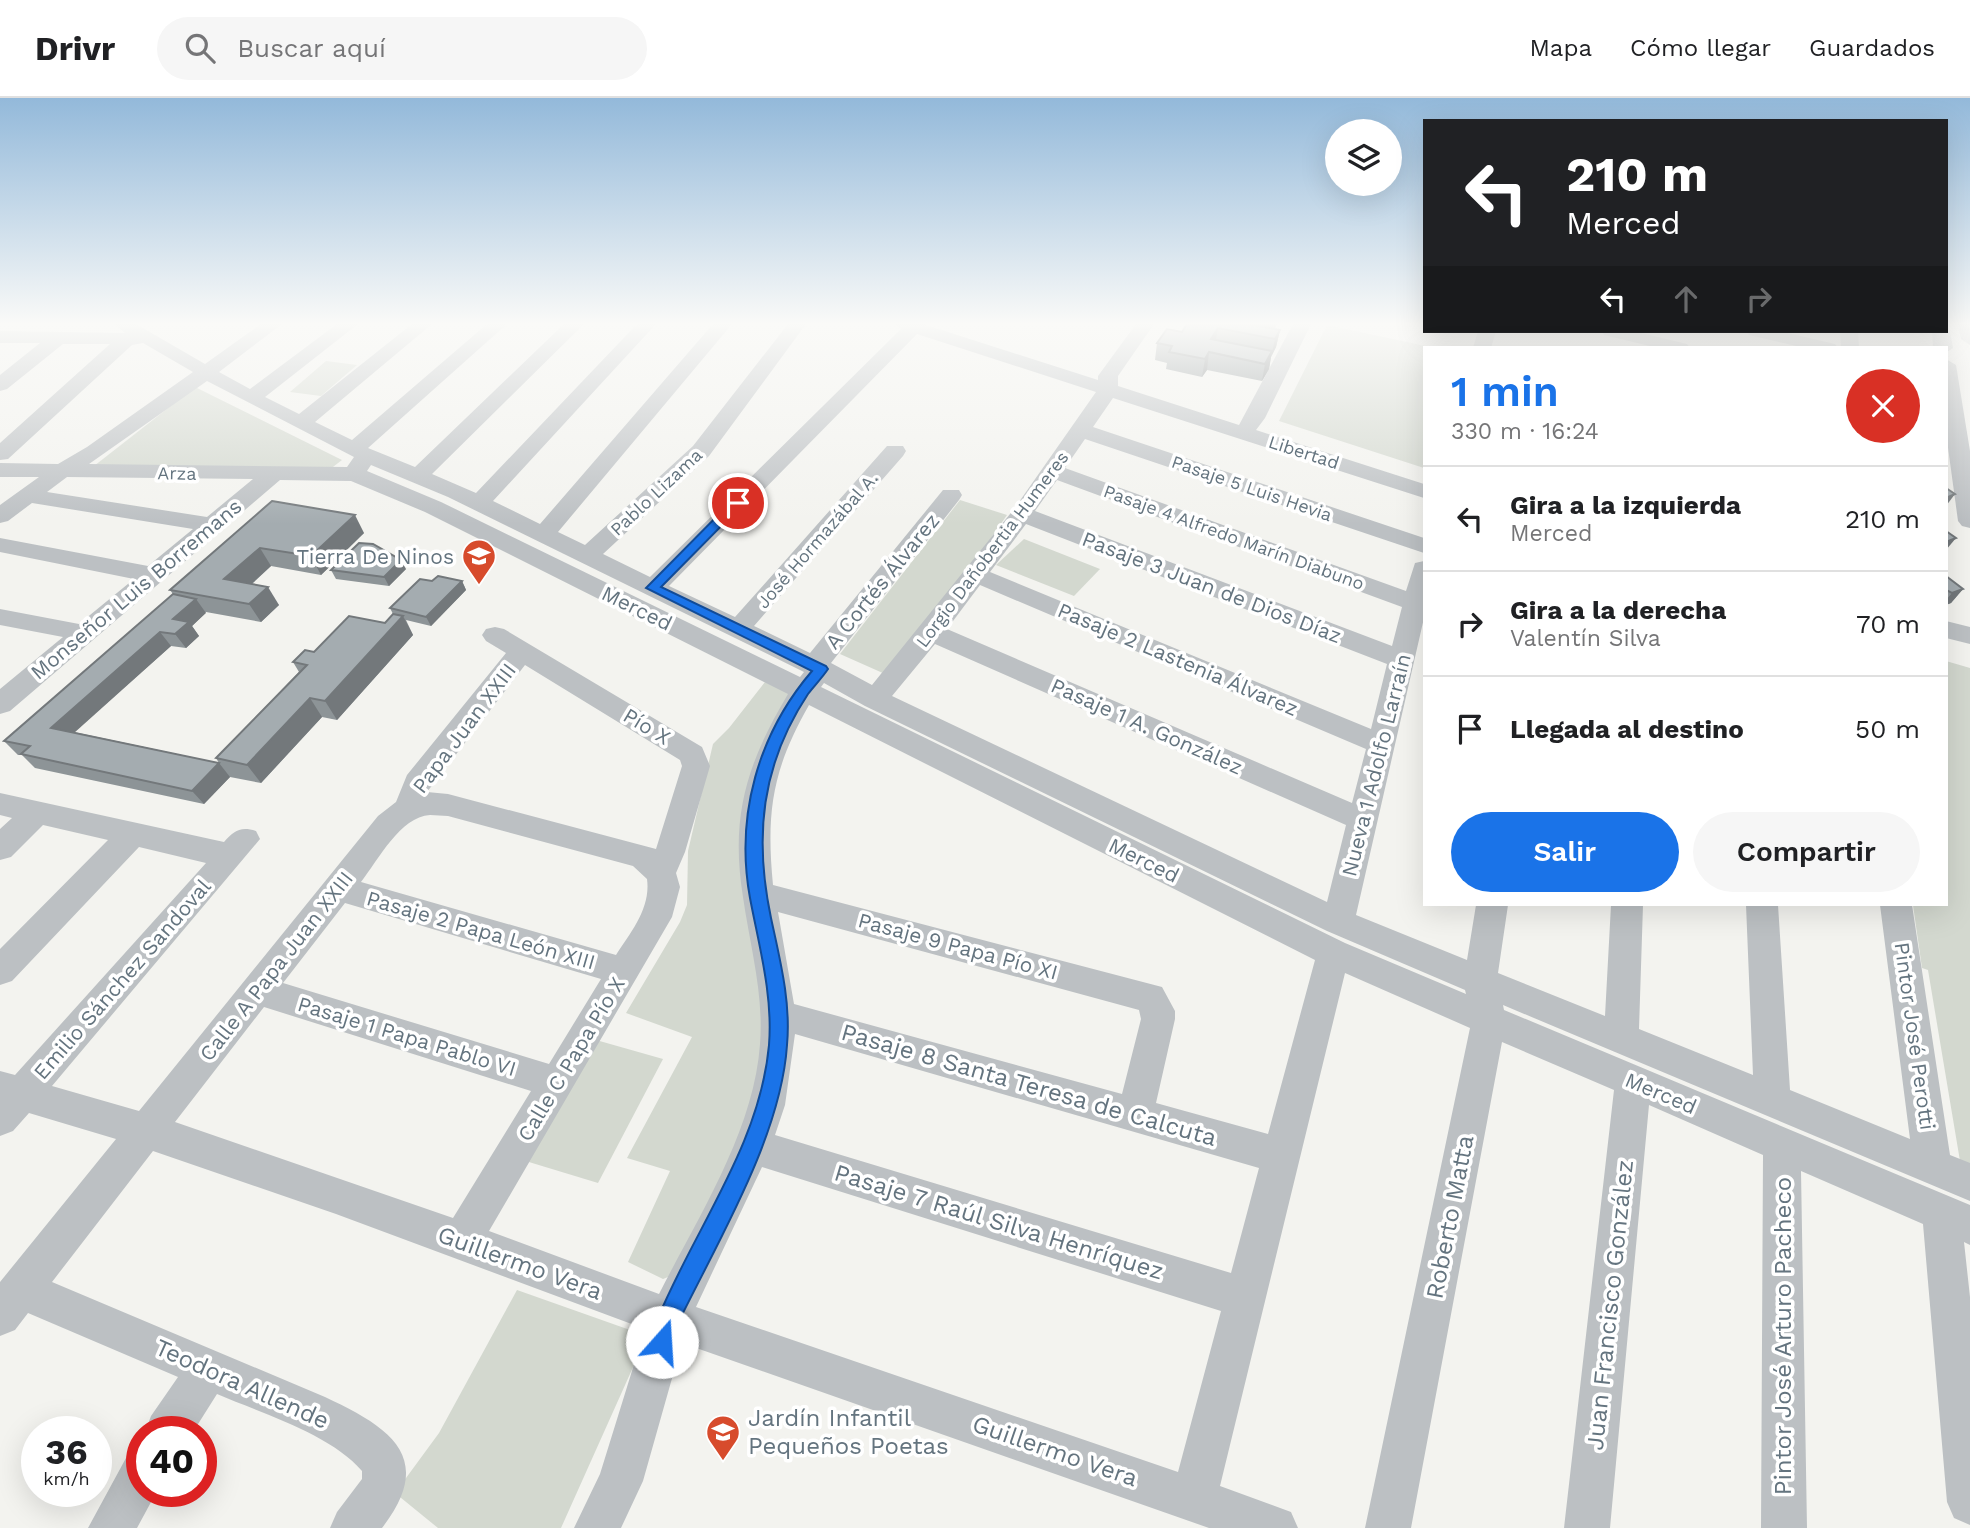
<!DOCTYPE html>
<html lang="es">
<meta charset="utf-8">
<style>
:root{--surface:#fff;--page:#f6f6f6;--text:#202124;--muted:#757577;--line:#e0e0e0;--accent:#1a73e8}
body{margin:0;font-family:"Work Sans",sans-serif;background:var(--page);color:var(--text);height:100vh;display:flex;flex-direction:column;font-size:26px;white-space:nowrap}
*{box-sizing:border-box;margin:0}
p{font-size:23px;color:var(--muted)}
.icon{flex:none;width:38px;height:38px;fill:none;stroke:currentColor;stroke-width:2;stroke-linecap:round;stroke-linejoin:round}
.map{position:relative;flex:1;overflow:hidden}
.details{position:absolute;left:1423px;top:248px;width:525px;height:560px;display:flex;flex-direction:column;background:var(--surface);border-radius:0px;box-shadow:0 7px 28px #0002}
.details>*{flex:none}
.guide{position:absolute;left:1423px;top:21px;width:525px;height:214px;border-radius:0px;box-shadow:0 7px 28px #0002;background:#202124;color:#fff;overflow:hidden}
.fabs{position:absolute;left:1325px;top:21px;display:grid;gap:14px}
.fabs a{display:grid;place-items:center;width:77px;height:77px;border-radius:50%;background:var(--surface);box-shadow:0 7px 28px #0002;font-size:35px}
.speed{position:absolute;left:21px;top:1318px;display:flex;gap:14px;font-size:35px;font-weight:700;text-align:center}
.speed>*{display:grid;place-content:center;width:91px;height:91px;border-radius:50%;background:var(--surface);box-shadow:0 7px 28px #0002;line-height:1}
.speed small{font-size:18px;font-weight:400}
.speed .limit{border:10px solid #d22;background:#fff;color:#111}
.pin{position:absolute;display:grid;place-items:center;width:60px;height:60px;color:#fff;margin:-30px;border:4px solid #fff;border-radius:50%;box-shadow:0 2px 7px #0007}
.me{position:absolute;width:77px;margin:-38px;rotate:19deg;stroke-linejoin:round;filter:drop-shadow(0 0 5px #0008)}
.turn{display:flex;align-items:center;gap:24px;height:147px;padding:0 28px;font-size:32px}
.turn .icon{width:91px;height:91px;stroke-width:2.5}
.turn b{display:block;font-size:49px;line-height:60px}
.lanes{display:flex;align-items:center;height:66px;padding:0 28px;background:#0003;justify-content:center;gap:35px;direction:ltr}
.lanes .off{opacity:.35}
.round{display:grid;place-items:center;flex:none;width:74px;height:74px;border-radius:37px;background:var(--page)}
.overview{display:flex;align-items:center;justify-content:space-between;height:119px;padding:0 28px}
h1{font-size:42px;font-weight:600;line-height:52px;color:var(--accent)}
.button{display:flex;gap:14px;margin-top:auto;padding:14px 28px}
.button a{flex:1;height:80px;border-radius:42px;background:var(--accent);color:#fff;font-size:28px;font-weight:600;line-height:80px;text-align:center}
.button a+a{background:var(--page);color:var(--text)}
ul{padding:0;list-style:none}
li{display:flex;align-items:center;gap:21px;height:105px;padding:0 28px;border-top:2px solid var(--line)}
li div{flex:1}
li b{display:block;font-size:26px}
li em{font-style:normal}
header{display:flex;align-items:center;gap:42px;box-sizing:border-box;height:98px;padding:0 35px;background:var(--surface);border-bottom:2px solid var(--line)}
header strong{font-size:33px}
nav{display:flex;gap:38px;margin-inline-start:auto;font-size:24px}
.search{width:490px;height:63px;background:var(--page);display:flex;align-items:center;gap:18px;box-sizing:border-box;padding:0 24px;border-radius:38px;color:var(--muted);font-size:26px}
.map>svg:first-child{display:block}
.green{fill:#d3d8cf}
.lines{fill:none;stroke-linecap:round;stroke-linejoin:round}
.minor{fill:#bcc0c3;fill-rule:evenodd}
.wall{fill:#8d9497}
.shaded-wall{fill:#73787b}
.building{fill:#a4acb0;stroke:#73787b;stroke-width:2}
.route{fill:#1a73e8;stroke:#114b97;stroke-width:2}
.labels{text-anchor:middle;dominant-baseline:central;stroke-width:7;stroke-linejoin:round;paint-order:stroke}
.far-street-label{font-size:18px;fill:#64747f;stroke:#fff}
.poi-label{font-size:21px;fill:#64747f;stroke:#fff;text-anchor:end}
.street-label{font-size:21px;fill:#64747f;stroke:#fff}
.near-street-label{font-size:24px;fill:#64747f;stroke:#fff}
.near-poi-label{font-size:24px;fill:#64747f;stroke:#fff;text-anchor:start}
</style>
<header>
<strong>Drivr</strong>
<div class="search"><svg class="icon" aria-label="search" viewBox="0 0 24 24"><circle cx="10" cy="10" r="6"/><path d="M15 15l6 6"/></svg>Buscar aquí</div>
<nav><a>Mapa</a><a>Cómo llegar</a><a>Guardados</a></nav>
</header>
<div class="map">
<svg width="1970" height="1430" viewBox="0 0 1970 1430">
<rect width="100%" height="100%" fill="#f3f3ef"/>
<!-- green -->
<g class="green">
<path d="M1327,227l108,23h-11v120l-145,-47z"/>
<path d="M326,263l31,4 -36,31 -31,-4z"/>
<path d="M195,289l147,73 -13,10 -235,-4z"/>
<path d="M960,402l47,15 -113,163 -54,-24z"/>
<path d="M1024,441l76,30 -26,27 -78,-31z"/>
<path d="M1946,563l24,7v496l-10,-3 -32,-191 -6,-2 -9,-63h33z"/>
<path d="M765,584l24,11 -23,51 4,253 -7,89 -80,185 -20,8 -35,-17 42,-91 -43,-13 65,-121 -66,-24 54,-91 7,-17 1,-54 25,-107 16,-16z"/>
<path d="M589,940l74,21 -65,124 -79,-24z"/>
<path d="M517,1192l130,46 -86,192h-123l-43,-35 44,-60z"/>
</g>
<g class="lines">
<!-- minor -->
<g class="minor">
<path d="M114,226h22l69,40 56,-40h21l-63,48 31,17 87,-65h21l-93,73 34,17 113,-90h20l-117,98 37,18 135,-116h20l-139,124 47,19 149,-143h20l-152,150 44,19 161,-169h19l-163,177 47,23 173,-200h19l-174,208 27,13 108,-99 95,-122h18l-97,132 -106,98 47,23 251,-248 -6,-5h28l175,56v-4l38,-52h18l-36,52v10l121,39 54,-101h18l-46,94 -9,12 168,54v14l-311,-100 -20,29 331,111v15l-339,-114 -20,29 341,123 9,-28 9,-2v57l-68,297 111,45 9,-55h32l-10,68 107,43 6,-111h32l-4,124 114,46 -7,-170h32l12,185 120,49 -30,-234h32l38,250 20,8v38l-467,-196 1,5 466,195v40l-6,-3 6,55v228l-16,-7 -7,-16 -24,-278 -122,-53 6,357h-46l2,-373 -114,-50 -39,423h-46l50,-438 -112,-48 -91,486h-46l105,-500 -125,-55 -125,513 71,26 7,16h-89l-527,-185 -39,138 -22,47h-47l26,-54 45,-145 -309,-115 -183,-63 -101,131 273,115c64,30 112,60 57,131h-52l7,-16 25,-33v-8c-31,-37 -101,-58 -145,-77l-24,38h-48l6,-16 27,-39 -150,-64 -13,17 -15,6v-54l116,-143 -87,-26 -16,18 -13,5v-65l15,4 191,-212 -67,-16 -127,134 -12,4v-36l108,-109 -65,-15 -32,32 -11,3v-31l12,-11 -12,-3v-22l224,49c10,-11 16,-16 32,-11l4,8 -208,247 87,25 239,-295 18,-14 11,-27 99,-122 -20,-12 -4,-6 4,-6 9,-2 9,2 198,118 8,19 -25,86 -9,21 4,14 -8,30 -183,314 170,63c39,-77 95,-163 101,-250 4,-50 -10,-98 -17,-147 -13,-81 4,-134 45,-203l-363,-182 -74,-31 -71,-1 -270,231 -10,3v-25l63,-52 -63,-12v-16l79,15 55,-45 -134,-27v-14l148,28 45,-37 -161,-26 -24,18 -8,2v-18l39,-28h-39v-14l58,1 29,-17 106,-75 -50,-29 -11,2 -124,114 -8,1v-17l110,-99h-47l-56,45 -7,2v-16l40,-32h-40v-12l125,2zM917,236l179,58 -82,117 -142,176 -41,-22 128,-163 3,-5 -3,-5h-16l-133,163 -56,-27 149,-170 3,-5 -3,-5h-16l-152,171 -66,-31zM207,283l147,76 -7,10 -258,-3zM371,367l77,32 356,175 -4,5 -359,-175 -74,-31zM67,379l186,2 -46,38 -160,-25zM1057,382l345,127 -10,39 -357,-135zM1026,426l361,140 -16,65 -381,-157zM980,487l386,164 -14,54 -405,-174zM935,546l411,181 -19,77 -435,-206zM525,567l155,95 2,6 -26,83 -208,-55 -21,-2zM824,585l41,23 462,225 138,59 1,4 -121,-51 -524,-256zM809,607l506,255 -47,174 -112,-31 19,-84v-8l-13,-24 -389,-102c-7,-73 -1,-115 36,-180zM430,717l18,1 185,50 14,13c4,29 -16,53 -31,76l-255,-73c18,-23 39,-65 69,-67zM345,805l256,76 -52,85 -266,-81zM778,814l361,98 2,9 -19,75 -328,-90zM264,909l267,84 -78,127 -278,-96zM795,936l464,134 -28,105 -456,-138 10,-30zM762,1069l459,144 -43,161 -482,-165z"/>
<path d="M1958,226h12v21l-9,-6z"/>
<path d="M1946,229l4,4 3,17 -7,5v-5h-13l-1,-17h14z"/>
<path d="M1478,233h18l-5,17h-18z"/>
<path d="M1602,233h31l54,13 3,4h-32l-54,-13z"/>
<path d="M1747,233h32l56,13 3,4h-33l-56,-13z"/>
<path d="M1840,233h18l1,17h-18z"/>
<path d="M1946,261l10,6 14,86v77l-8,-2 -4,-5 -12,-88z"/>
<path d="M1946,523l24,6v17l-24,-6z"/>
<path d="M142,1354v39h15l-20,37h-49l38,-70z"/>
</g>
</g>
<!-- wall -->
<g class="wall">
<path d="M1187,226h90l-2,5 5,1 -4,17 -5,10 -2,12 -7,12 -55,-11 -5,7 -36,-8 1,-6 -12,-3 2,-17 25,-11z"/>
<path d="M272,403l92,32 -43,42 -50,-9 -19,18 27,21 -18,17 -55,-10 -14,14 7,10 -13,12 -15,-2 -97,86 145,31 -3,-5 83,-86 -6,-10 21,-10 71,-29 8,-9 -3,-6 42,-27h30l4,9 -35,36 -25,-6 7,15 -76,85 -15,-3 -61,66 -31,-6 -26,27 -169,-36 -13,-13h-4l-14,-14 169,-147 -3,-4z"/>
<path d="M406,471l-17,17 -53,-7 -5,-9z"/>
<path d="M1946,478l17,13 -12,14 -5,2z"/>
</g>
<!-- shaded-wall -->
<g class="shaded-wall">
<path d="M1218,230l-3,17 -6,7 -2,18 -5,7 3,-18 6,-20z"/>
<path d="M1280,232l-4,17 -5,10 4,-18z"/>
<path d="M1272,253l-3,18 -7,12 3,-17z"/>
<path d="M1955,396l-9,12v-8z"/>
<path d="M355,417l9,18 -43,42 -10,-19z"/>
<path d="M1956,440l-10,12v-8z"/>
<path d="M260,450l11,18 -34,31 -13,-18z"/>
<path d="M401,462l5,9 -17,17 -5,-9z"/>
<path d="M462,483l4,9 -35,36 -5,-9z"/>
<path d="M268,489l11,18 -18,17 -12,-18z"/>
<path d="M1963,491l-12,14 -5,2v-5l6,-7z"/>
<path d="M196,501l10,14 -14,13 7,10 -13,12 -11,-14 -2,-15z"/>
<path d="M403,518l10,19 -76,85 -12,-19z"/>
<path d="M160,534l11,14 -107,96 -13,-14z"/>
<path d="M310,600l12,19 -61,66 -14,-18z"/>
<path d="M219,665l11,14 -26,27 -12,-13z"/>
</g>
<!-- building -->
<g class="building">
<path d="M1187,226h63l30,6 -5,9 -57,-11 -7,11 61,12 -7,13 -56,-12 -4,7 -36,-7 3,-6 -15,-3 10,-14 15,3z"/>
<path d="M1946,390l9,6 -9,4z"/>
<path d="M272,403l83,14 -44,41 -51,-8 -36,31 44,8 -19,17 -79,-14z"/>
<path d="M1946,433l10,7 -10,4z"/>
<path d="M359,445l14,1 28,16 -17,17 -53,-7z"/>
<path d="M438,478l24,5 -36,36 -36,-9 30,-29 12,2z"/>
<path d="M1946,478l17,13 -11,4 -6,-3z"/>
<path d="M173,496l23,5 -23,20 16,3 -14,12 -15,-2 -109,96 168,35 -27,28 -171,-37 9,-8 -26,-5z"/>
<path d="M393,516l10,2 -78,85 -15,-3 -63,67 -31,-7 91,-93 -14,-3 12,-12 9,2 35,-36 36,7z"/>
</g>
<!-- sky -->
<linearGradient id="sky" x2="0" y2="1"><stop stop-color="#93b9da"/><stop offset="0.53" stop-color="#fafaf8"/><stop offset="1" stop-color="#fafaf8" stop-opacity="0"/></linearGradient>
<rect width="1970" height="426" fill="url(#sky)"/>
<!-- route -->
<path class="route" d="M738,401l4,1v5l-81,82 165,79 2,3c-6,9 -14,17 -20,25 -47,71 -54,143 -37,224 9,42 20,84 16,127 -6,91 -68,194 -108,276l-9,28 -8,4 -8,-4 -3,-7 7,-24c37,-90 102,-173 111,-273 4,-50 -10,-99 -19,-147 -15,-82 8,-164 62,-227l-166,-83 87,-88z"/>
<!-- icons -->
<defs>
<g id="school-pin" transform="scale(1.75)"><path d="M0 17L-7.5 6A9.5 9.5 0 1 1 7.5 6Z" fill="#d74b2c" stroke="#fff"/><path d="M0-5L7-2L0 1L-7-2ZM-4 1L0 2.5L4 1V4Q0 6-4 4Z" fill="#fff"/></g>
</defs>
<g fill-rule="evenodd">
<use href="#school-pin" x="479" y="458"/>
<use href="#school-pin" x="723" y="1334"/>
</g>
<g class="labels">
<!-- far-street labels -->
<g class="far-street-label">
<text transform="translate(1304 354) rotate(18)">Libertad</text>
<text transform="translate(177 375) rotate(1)">Arza</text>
<text transform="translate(1252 390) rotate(19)">Pasaje 5 Luis Hevia</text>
<text transform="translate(656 394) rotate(-43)">Pablo Lizama</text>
<text transform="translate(1234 439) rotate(20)">Pasaje 4 Alfredo Marín Diabuno</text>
<text transform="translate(817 442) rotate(-49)">José Hormazábal A.</text>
<text transform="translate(992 451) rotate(-53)">Lorgio Dañobertia Humeres</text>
</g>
<!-- poi labels -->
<g class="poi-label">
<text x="454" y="458">Tierra De Ninos</text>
</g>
<!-- street labels -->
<g class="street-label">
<text transform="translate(882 483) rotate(-51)">A Cortés Álvarez</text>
<text transform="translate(1212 489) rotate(21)">Pasaje 3 Juan de Dios Díaz</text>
<text transform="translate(136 491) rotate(-40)">Monseñor Luis Borremans</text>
<text transform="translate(637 510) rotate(26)">Merced</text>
<text transform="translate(1178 561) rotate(23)">Pasaje 2 Lastenia Álvarez</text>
<text transform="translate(647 628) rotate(31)">Pío X</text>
<text transform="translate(1147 628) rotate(24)">Pasaje 1 A. González</text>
<text transform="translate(464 630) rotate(-53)">Papa Juan XXIII</text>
<text transform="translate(1376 667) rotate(-76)">Nueva 1 Adolfo Larraín</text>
<text transform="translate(1144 762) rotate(26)">Merced</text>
<text transform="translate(481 832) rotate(16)">Pasaje 2 Papa León XIII</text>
<text transform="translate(958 848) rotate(15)">Pasaje 9 Papa Pío XI</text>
<text transform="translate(276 868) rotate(-52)">Calle A Papa Juan XXIII</text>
<text transform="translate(122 881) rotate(-49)">Emilio Sánchez Sandoval</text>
<text transform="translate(407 938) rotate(17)">Pasaje 1 Papa Pablo VI</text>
<text transform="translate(1915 938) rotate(82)">Pintor José Perotti</text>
<text transform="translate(571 961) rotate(-59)">Calle C Papa Pío X</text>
<text transform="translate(1661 995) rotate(23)">Merced</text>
</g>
<!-- near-street labels -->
<g class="near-street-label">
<text transform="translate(1029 987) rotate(16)">Pasaje 8 Santa Teresa de Calcuta</text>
<text transform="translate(1450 1119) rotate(-79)">Roberto Matta</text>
<text transform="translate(999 1124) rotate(17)">Pasaje 7 Raúl Silva Henríquez</text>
<text transform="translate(520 1165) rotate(20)">Guillermo Vera</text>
<text transform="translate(1610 1207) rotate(-84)">Juan Francisco González</text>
<text transform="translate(1783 1238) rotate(-90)">Pintor José Arturo Pacheco</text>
<text transform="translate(242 1286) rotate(24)">Teodora Allende</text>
<text transform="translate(1055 1353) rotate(19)">Guillermo Vera</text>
</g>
<!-- near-poi labels -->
<g class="near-poi-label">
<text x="748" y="1320">Jardín Infantil<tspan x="748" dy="28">Pequeños Poetas</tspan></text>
</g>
</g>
</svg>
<div class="fabs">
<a><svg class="icon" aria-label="layers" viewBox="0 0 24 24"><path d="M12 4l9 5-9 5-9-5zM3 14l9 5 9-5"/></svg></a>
</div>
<div class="speed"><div>36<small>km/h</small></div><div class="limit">40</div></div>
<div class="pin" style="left:738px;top:405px;background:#d93025"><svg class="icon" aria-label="arrive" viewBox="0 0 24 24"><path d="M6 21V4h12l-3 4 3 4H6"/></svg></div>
<svg class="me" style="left:662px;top:1244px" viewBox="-20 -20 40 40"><circle r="19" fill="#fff"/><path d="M0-13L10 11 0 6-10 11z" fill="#1a73e8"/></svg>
<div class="guide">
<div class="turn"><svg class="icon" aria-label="left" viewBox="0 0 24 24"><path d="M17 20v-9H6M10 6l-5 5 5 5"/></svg><div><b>210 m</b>Merced</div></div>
<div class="lanes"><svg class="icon" aria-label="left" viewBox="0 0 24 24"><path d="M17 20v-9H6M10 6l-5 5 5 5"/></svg><svg class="icon off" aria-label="ahead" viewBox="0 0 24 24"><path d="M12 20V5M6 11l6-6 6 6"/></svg><svg class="icon off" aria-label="right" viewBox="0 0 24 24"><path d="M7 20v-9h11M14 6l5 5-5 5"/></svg></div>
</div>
<section class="details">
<div class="overview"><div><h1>1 min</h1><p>330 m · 16:24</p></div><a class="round" style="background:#d93025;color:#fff"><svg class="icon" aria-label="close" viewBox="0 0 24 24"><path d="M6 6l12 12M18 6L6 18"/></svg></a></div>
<ul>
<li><svg class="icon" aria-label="left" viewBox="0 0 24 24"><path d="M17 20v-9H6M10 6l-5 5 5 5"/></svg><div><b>Gira a la izquierda</b><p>Merced</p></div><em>210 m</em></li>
<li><svg class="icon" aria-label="right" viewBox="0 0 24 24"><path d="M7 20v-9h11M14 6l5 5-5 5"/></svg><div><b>Gira a la derecha</b><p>Valentín Silva</p></div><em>70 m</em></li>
<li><svg class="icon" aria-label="arrive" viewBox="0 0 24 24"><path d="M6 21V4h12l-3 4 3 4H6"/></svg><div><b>Llegada al destino</b></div><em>50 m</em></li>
</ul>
<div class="button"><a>Salir</a><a>Compartir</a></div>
</section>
</div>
